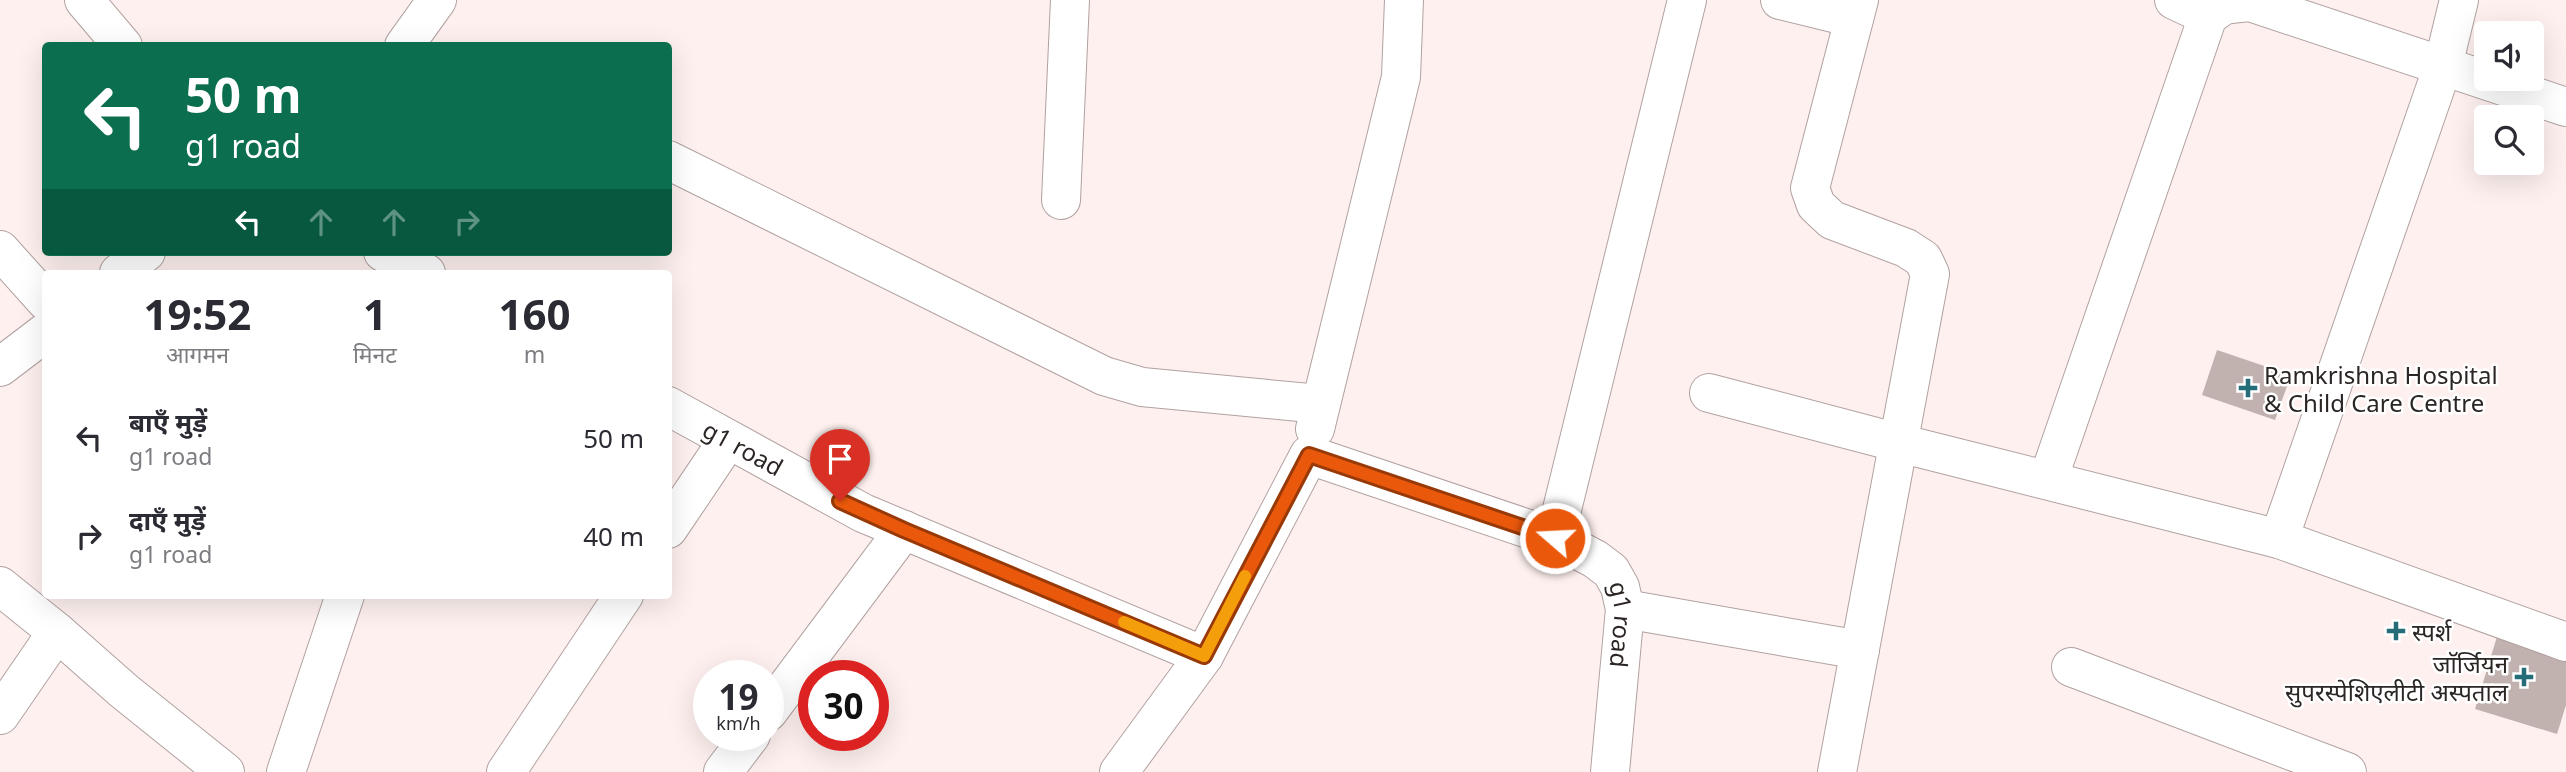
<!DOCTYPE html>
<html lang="hi">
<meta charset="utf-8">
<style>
:root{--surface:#fff;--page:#f2f2f3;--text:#2b2b33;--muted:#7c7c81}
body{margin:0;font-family:"Noto Sans","Noto Sans Devanagari",sans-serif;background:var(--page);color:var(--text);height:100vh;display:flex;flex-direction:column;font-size:26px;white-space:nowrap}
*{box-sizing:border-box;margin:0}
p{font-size:23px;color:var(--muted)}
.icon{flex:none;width:38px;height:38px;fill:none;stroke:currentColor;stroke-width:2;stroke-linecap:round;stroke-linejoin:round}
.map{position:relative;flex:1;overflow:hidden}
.drawer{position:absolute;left:42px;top:270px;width:630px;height:329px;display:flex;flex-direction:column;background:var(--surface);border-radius:7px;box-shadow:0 7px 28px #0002}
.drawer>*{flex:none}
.guide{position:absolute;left:42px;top:42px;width:630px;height:214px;border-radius:7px;box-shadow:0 7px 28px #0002;background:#0b6e4f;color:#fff;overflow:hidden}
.fabs{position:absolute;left:2474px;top:21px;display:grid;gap:14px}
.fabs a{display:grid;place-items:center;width:70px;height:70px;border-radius:7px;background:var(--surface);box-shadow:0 7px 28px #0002;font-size:35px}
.speed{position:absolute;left:693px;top:660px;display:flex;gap:14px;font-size:35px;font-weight:700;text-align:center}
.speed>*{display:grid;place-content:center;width:91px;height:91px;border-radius:50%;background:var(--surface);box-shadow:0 7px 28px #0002;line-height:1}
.speed small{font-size:18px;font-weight:400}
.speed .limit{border:10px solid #d22;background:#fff;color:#111}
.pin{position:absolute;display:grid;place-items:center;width:60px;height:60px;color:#fff;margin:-72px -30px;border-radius:50% 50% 50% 0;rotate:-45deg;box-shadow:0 0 7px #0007}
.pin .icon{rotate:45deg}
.me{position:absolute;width:77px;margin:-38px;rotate:289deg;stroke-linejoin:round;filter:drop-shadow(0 0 5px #0008)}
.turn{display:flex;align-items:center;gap:24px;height:147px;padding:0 28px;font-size:32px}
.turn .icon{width:91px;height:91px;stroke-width:2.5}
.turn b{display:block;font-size:49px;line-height:60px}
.lanes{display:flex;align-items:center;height:66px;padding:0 28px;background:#0003;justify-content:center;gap:35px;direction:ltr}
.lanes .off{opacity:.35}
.eta{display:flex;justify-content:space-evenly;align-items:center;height:119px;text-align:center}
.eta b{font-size:42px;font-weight:700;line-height:49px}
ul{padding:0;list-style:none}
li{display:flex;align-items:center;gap:21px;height:98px;padding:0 28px}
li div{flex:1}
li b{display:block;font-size:26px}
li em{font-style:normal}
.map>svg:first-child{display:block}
.building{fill:#c1b2af}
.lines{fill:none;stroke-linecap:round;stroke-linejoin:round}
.minor-casing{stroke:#b1a2a0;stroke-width:40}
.minor{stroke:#fff;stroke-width:38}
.route-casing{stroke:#983908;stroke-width:18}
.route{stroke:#ea580c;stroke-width:12}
.slow{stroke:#f59e0b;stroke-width:12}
.poi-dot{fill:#246d78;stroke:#fff;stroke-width:2.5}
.labels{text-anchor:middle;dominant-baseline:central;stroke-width:5;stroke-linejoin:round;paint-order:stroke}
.poi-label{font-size:24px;fill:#2b2524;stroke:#fff;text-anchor:start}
.street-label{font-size:24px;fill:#2b2524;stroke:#fff}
</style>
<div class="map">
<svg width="2566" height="772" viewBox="0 0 2566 772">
<rect width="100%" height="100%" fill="#fdf0ee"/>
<!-- building -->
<g class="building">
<path d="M2217,350l74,25 -16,45 -73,-25z"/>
<path d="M2499,630l67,20v55l-9,29 -82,-25z"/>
</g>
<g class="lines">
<!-- minor casing -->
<g class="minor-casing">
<g id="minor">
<path d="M84,0l39,46"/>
<path d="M1780,0l74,18"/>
<path d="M2174,0l34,16"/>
<path d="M404,46l33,-46"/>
<path d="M668,160l436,216 38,11 178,17"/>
<path d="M1061,200l9,-200"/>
<path d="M0,250l46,51"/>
<path d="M383,252l43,21"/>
<path d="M119,273l27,-21"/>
<path d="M0,367l46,-35"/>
<path d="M1709,393l190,50 380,96 287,103"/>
<path id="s1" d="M668,406l195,107 341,143 105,-201 246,83 40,21 16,12 9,16 5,22 -15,163"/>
<path d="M1315,429l86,-352 3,-77"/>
<path d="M2048,480l160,-464 16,-11 26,-3 316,105"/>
<path d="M668,529l60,-89"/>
<path d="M1555,538l132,-538"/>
<path d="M2279,539l164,-473 16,-66"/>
<path d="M0,586l57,46 -57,83"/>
<path d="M1625,609l235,41"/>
<path d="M57,632l67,59 101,81"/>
<path d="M2071,667l276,105"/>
<path d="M768,712l136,-182"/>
<path d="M286,772l59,-177"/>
<path d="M506,772l118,-177"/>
<path d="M723,772l28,-37"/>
<path d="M1119,772l85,-116"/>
<path d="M1837,772l93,-498 -7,-15 -17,-11 -74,-28 -16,-15 -6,-17 49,-188"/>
</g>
</g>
<!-- minor -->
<use href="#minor" class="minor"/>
</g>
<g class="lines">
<!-- route casing -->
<g class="route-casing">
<path id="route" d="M840,501l64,29 300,126 105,-201 246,83"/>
</g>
<!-- route -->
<use href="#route" class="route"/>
<!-- slow -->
<path class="slow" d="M1124,622l80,34 41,-80"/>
</g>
<!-- markers -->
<g class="poi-dot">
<path d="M2244.5 377.5h7v7h7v7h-7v7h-7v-7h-7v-7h7z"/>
<path d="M2392.5 620.5h7v7h7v7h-7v7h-7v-7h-7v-7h7z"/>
<path d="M2520.5 666.5h7v7h7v7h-7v7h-7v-7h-7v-7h7z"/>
</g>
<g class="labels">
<!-- poi labels -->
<g class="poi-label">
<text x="2264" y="374">Ramkrishna Hospital<tspan x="2264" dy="28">&amp; Child Care Centre</tspan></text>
<text x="2412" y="631">स्पर्श</text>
<text x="2508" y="663" text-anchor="end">जाॅर्जियन<tspan x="2508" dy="28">सुपरस्पेशिएलीटी अस्पताल</tspan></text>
</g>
<!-- street labels -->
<g class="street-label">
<text stroke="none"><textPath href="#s1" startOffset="86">g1 road</textPath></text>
<text stroke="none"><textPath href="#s1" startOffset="1200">g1 road</textPath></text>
</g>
</g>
</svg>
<div class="fabs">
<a><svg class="icon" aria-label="sound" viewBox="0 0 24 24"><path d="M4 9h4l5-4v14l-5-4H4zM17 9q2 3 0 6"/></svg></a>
<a><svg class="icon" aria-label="search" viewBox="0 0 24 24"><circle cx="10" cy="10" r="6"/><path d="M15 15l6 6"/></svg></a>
</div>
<div class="speed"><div>19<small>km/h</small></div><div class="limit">30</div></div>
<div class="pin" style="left:840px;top:501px;background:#d93025"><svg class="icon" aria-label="arrive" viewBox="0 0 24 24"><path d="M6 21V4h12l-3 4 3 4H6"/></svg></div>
<svg class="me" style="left:1555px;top:538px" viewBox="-20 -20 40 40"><circle r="17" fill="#ea580c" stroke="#fff" stroke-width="3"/><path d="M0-11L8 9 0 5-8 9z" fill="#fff"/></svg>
<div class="guide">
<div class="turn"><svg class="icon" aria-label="left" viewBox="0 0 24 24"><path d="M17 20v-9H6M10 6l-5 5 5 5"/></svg><div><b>50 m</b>g1 road</div></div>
<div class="lanes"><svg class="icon" aria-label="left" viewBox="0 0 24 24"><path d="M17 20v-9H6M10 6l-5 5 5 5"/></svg><svg class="icon off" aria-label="ahead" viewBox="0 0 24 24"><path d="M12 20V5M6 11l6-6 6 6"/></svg><svg class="icon off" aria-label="ahead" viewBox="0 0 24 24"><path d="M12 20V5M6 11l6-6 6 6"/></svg><svg class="icon off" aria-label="right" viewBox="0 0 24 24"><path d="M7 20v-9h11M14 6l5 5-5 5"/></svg></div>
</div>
<section class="drawer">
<div class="eta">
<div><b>19:52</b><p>आगमन</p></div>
<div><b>1</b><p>मिनट</p></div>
<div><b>160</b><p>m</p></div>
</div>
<ul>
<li><svg class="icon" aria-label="left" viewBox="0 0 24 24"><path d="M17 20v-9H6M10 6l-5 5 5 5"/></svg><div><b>बाएँ मुड़ें</b><p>g1 road</p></div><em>50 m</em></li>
<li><svg class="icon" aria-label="right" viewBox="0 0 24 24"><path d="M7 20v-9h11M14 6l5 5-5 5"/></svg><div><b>दाएँ मुड़ें</b><p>g1 road</p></div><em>40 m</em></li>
</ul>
</section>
</div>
